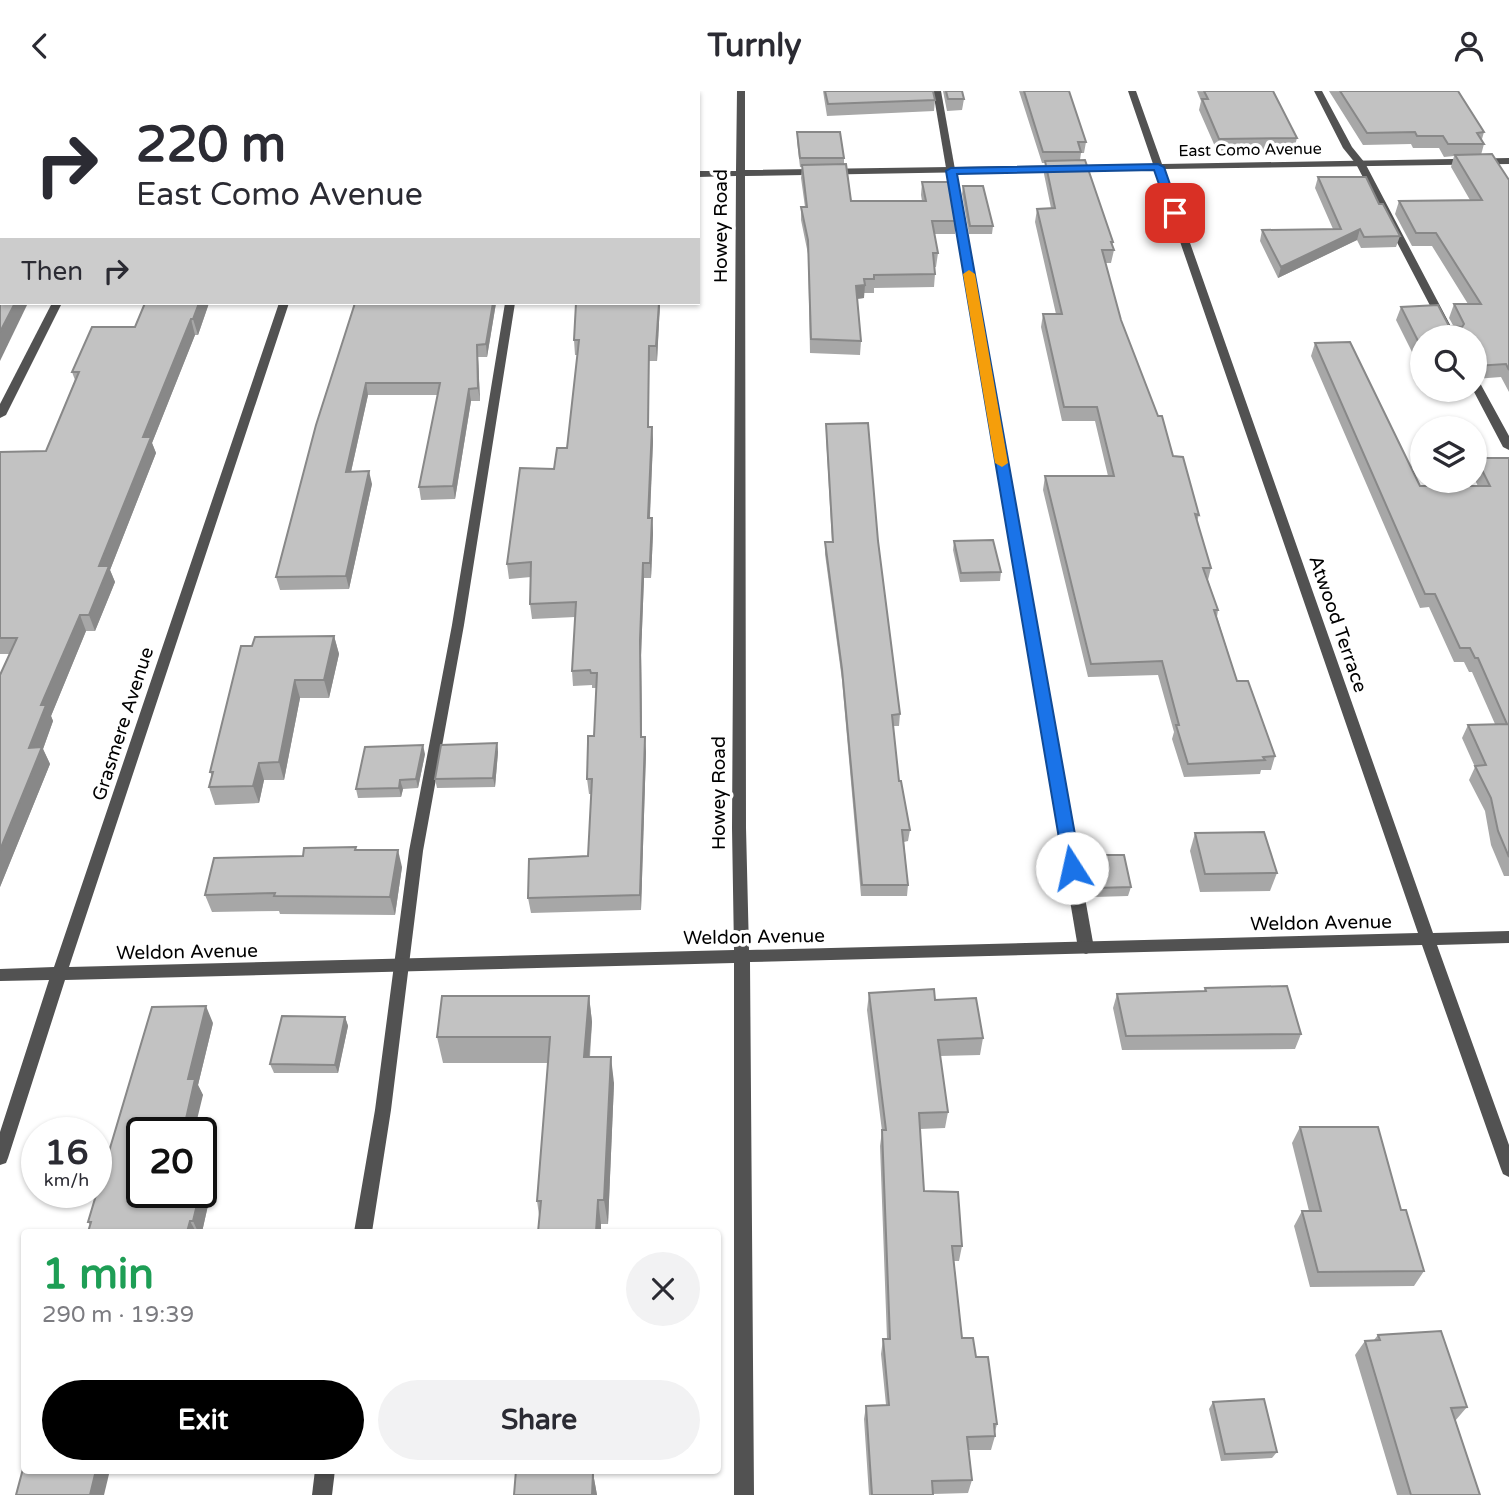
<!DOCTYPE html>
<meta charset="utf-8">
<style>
:root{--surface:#fff;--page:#f2f2f3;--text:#2b2b33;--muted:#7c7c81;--accent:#000}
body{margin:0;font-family:"Varela Round",sans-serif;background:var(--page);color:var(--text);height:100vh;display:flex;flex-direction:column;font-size:26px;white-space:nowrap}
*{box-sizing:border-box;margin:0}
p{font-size:23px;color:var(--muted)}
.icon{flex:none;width:38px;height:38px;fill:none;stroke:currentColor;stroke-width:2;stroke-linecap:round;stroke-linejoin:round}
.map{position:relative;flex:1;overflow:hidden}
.details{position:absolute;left:21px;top:1138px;width:700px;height:245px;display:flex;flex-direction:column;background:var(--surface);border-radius:7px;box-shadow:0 2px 5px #0004}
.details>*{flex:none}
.top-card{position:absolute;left:0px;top:0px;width:700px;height:214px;box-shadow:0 2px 5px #0004;background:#fff;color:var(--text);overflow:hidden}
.fabs{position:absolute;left:1410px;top:234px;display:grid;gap:14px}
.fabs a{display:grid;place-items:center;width:77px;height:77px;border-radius:50%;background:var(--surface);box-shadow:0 2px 5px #0004;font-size:35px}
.speed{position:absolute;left:21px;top:1026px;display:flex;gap:14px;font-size:35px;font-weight:700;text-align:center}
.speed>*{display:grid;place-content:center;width:91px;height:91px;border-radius:50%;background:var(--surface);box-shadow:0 2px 5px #0004;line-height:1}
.speed small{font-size:18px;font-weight:400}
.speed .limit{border:4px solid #111;border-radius:10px;background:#fff;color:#111}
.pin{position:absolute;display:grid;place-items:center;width:60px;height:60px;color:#fff;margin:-30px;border-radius:14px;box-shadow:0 4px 10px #0006}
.me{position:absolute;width:77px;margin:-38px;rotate:350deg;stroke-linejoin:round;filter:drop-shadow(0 0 5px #0008)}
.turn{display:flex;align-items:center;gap:24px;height:147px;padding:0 21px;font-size:32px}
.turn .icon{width:91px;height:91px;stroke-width:2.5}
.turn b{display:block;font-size:49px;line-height:60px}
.then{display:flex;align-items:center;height:66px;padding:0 21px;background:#0003;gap:14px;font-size:26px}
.round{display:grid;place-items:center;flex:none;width:74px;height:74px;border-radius:37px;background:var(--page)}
.overview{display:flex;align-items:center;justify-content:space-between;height:119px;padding:0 21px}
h1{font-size:42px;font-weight:700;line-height:52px;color:#1e9e55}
.button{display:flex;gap:14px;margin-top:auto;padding:14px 21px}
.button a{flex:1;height:80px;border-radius:42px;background:var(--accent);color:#fff;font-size:28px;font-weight:700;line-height:80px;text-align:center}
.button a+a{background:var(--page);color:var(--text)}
header{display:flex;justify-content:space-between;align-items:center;height:91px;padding:0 21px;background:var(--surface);font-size:32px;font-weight:700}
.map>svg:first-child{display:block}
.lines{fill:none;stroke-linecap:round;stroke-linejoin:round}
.lane{fill:#525252;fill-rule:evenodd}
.street{fill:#525252;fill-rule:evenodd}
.wall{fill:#a7a7a7}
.shaded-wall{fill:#888}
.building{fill:#c2c2c2;stroke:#888;stroke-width:2}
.route{fill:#1a73e8;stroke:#114b97;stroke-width:2}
.slow{fill:#f59e0b}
.labels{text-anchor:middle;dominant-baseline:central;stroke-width:7;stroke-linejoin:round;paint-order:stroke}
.far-street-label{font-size:16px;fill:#000;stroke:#fff}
.street-label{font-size:19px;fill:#000;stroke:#fff}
</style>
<header><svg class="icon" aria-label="back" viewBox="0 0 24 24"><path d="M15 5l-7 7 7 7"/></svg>Turnly<svg class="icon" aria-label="person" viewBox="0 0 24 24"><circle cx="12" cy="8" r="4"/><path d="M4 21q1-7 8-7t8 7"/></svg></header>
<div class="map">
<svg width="1509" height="1404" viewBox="0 0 1509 1404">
<rect width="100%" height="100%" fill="#fff"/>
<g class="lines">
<!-- lane -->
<g class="lane">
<path d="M158,0h8l-9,2z"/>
<path d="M543,0h8l-9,2z"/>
<path d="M933,0h8l153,857 -3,4 -5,2 -5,-2 -3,-4z"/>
<path d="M1314,0h8l30,56 13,16 92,175h-10l-91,-174 -13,-16z"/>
<path d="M52,212h10l-56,112 -6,3v-14z"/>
<path d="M505,212h10l-51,322 -41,226 -32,259 -19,122h-18l21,-122 34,-259 43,-226z"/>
<path d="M1475,289l5,3 29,53v14l-6,-3 -30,-57h2z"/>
<path d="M315,1379h20l-3,25h-20z"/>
</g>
<!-- street -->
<g class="street">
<rect x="350" y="0" width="8" height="2"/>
<path d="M737,0h8v79l408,-6 -25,-73h8l26,73 347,-6v6l-345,5 269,764 76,-2v12l-72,2 72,200v32l-6,-3 -2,-5 -79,-224 -672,17 4,533h-20v-532l-669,17 -57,178 -2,5 -6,2v-33l49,-152 -49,1v-12l54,-2 225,-664h10l-220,664 665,-17 -2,-122 4,-652 -38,1v-6h38zM1155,78l263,764 -669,17 -3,-122 -1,-652z"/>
</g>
</g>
<!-- wall -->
<g class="wall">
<path d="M823,0h110l2,9 -1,11 -107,5z"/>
<path d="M943,0h19l2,8 -2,11 -15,1z"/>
<path d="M1019,0h50l17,51 -2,11h-3l-1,7 33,82 -1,4 2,4 -3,13h-6l16,57 52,136 26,59 -2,6 14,47 -3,12 10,30 -1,7 20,64 38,75 -4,14h-10l-1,4 -76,3 -12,-38 2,-7 -16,-57 -70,2 -45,-187 2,-14h63l-13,-55h-33l-21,-94 2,-13h13l-21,-92 2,-13 14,-1 -7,-34 1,-11h-3z"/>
<path d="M1197,0h76l24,47 -3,11 -77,2 -18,-41 2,-9z"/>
<path d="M1329,0h129l26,41 -2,7 2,5 -3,11 28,25v212l-8,-15 -26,2v-41h-52v36l-27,-54 5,-13 48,19 5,1 -5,-9 5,-14h14l-36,-58h-20l-17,-32 4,-13 71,-1 -19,-33 3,-11 -10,1 -5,-9h-26l-2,-4 -48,1z"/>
<path d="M797,41l47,26v6l7,37h71l-1,-6 1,-13 34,39 -1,13h-21l4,19 -2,14h-2l1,7 -1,13 -60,1v5h-10v5l-7,1 4,42 -1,14 -50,-2 -2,-99 -7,-34v-13h4l-4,-29 1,-11h-2l-3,-26z"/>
<path d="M1318,86l61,27 21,32 -4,11 -35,1 -4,-8 -79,38 -18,-37 2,-11 71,-1 -18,-41z"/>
<path d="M963,95l30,40 -1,8h-23l-7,-40z"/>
<path d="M145,212h64l-11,32h-3l-43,108 4,10 -46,117 5,12 -20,49h-9l-35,85 2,5 -10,28 7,15 -50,123 9,-233h-9v-202l46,-1 29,-71 -3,-8 63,-45z"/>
<path d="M355,212h141l-9,54h-9l2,44h-9l-16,98 -34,1 -2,-13 19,-92h-70l-17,77 21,12 -23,105 -69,1 -4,-13z"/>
<path d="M660,212l-3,58h-8v66h3l1,14 -3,77h2l1,15 -2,45h-7l-3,77 1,82 4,15 -5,158 -110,3 -3,-15 60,-42 3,-62h-2l-2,-15 7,-43 2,-48h-4v-3l-19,1 -1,-15 3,-54 -43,2 -2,-15 1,-27 -22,2 -2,-15 47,-95 13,-21 11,-93h-3l-1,-15z"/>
<path d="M1315,252l105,143h58l-3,-6 1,-22h33v418h-5l-13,-31 -6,-34 -16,-31 6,-13 -13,-29 6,-13 27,-1 -23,-52h-3l-5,-10h-10l-25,-55 -9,1 -109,-252z"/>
<path d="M826,333l52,117 22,173 -1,12h-6l6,55 11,49 -2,11 -4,1 4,43 -1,11h-46l-19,-216 -17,-126v-12h7l-6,-106z"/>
<path d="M954,450l47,31 -1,9 -40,1 -7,-32z"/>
<path d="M334,545l5,18 -10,44h-29l-16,82h-20l-5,23 -44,2 -6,-18 3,-11 -2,-4 42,-126z"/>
<path d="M497,652l1,9 -3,35 -58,1 -2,-9z"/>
<path d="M425,663l-7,34 -15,1 -2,8 -43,1 -2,-9z"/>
<path d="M1195,742l82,40 -7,18 -70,1 -10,-41z"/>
<path d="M357,759l45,17 -7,48 -115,-1 -1,-3 -67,1 -7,-17 98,-39z"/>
<path d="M1089,764l42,32 -3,9 -34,1 -7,-33z"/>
<path d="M1205,897l96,46 -6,15 -173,1 -9,-42 4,-14 87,-3z"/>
<path d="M869,902l66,7 48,38 -3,17 -40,1 8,56 -3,16 -25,1 4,62 38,55 -3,15h-5l8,77 14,19 21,67 -2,8v4l-4,14h-22l3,30 -4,13 -35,1v1h-64l-5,-76 2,-13 20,-1 -5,-51 2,-15h4l-7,-193 2,-15 -15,-121z"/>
<path d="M589,905l3,26 -2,35 24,26 -6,141h-7l-62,-9 -2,-14 11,-138h-105l-6,-26z"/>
<path d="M345,926l3,9 -10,47h-64l-4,-9z"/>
<path d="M213,932l-15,62 5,10 -61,97 71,-9 -11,49h-114l2,-7 -2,-3z"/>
<path d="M1300,1036l101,83 23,61 -10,15 -104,1 -16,-61 8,-15h7l-17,-68z"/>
<path d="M1378,1244l89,72 -12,14 25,74h-83l-42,-140 10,-14 9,-1z"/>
<path d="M1213,1311l64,50 -5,6 -51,3 -12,-52z"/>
<path d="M497,1379h91v3h5l4,22h-83l2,-24h-19z"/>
</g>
<!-- shaded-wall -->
<g class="shaded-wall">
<path d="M85,0h12l-1,2h-12z"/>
<path d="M1360,138l-3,11 -79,38 3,-11z"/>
<path d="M865,194l-1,13 -9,1 1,-13z"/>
<path d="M15,212h13l-28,58v-29z"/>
<path d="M199,212h10l-11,32 -5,-16z"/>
<path d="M493,212h3l-9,54 -1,-13z"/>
<path d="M659,212h1l-3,58 -1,-15z"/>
<path d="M191,228l4,16 -43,108 4,10 -46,117 5,12 -20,49 -6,-16 10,-49 44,-129z"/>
<path d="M477,254l1,12 2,44 -2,-13z"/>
<path d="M649,255v96l-1,-15z"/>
<path d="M366,292l2,12 -20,90 -2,-13z"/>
<path d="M469,298l2,12 -16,98 -2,-13z"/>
<path d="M652,336l1,14 -4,92 -1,-15z"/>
<path d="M369,380l3,13 -23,105 -3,-13z"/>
<path d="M652,427l1,15 -2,45 -1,-15z"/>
<path d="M643,472l1,15 -3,77 1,97 -1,-15 -1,-97z"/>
<path d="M80,524l6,16 -35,85 2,5 -10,28 7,15 -50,123v-37l41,-145z"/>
<path d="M334,545l5,18 -10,44 -5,-18z"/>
<path d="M295,589l5,18 -16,82 -5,-18z"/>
<path d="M645,646l1,15 -5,158 -1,-15z"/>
<path d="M497,652l1,9 -3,35 -2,-9z"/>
<path d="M423,654l2,9 -7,34 -2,-9z"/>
<path d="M259,672l5,17 -5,23 -6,-17z"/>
<path d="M400,689l3,9 -2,8 -2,-9z"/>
<path d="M398,759l4,17 -7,48 -5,-18z"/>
<path d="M589,905l3,26 -5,61 -3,-26z"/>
<path d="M206,915l7,17 -15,62 5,10 -9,37h-11l5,-53z"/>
<path d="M345,926l3,9 -10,47 -3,-8z"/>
<path d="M611,966l3,26 -6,141 -4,-24z"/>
<path d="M205,1076l8,16 -11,49h-4l-5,-11 7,-29h1v-7z"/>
<path d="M598,1109l3,24v8h-5z"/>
<path d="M190,1130l6,11h-9z"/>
<path d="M96,1379h14l-6,25h-14z"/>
<path d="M593,1382l4,22h-5z"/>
</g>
<!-- building -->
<g class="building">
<path d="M18,0h67l-1,2h-68z"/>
<path d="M168,0h132l-1,2h-132z"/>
<rect x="404" y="0" width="127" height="2"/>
<path d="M592,0h92v2h-93z"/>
<path d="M825,0h108l2,9 -107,4z"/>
<path d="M946,0h16l2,8h-16z"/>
<path d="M1024,0h45l17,51h-8l3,10h-38z"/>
<path d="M1204,0h69l24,47 -78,1 -17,-40h6z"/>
<path d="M1340,0h118l26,41 -7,1 7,11h-36l-5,-8h-26l-2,-4 -48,1z"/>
<path d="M2,26v186h13l-15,29v-213z"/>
<path d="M797,41h43l4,26h-44z"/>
<path d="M1492,63l17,26v190l-3,-6 -31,2v-28h-52v13l-22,-44 37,-2 11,21 13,1 2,-3 -10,-20h27l-45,-71h-20l-17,-32 83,-1 -27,-45z"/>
<path d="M1085,69l28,82h-2l3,8h-12l19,70 37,96h4l11,40 10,1 16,58 -4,-1 16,54h-8l15,42h-4l23,71h11l27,75 -12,1 2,3 -77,4 -12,-39h3l-17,-64 -71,3 -46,-188h69l-17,-69h-33l-21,-93h19l-25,-105 18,-1 -10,-47z"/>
<path d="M846,73l5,37h75l-4,-19h27l7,39h-24l6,32h-5l2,21 -61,1v4h-10l1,6 -9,1 5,55 -50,-2 -3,-99 -7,-33h6l-5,-42z"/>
<path d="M1318,86h48l13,27h4l17,32 -36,1 -4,-8 -79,38 -19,-37 79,-1z"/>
<path d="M963,95h20l10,40h-23z"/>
<path d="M145,212h54l-6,16h-2l-48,118h8l-52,129h10l-20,49h-9l-39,90h5l-17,43 13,-1 -42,103v-175l17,-37h-17v-186l46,-1 33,-79h-7l20,-45h43z"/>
<path d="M355,212h138l-7,41 -9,1 1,43 -9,1 -16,97 -34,1 21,-104h-74l-20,89 23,-1 -23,105 -70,1 40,-152z"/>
<path d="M576,212h83l-3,43h-7l-1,81h4l-4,91h4l-2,45h-7l-3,77 1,97h4l-5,158 -112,3 1,-39 59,-3 4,-77h-5l1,-37v-6h6l3,-63h-6l-1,-3 -18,1 4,-69 -46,2 1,-42 -24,2 13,-96 34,1 3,-21h10l12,-108h-5z"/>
<path d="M1350,251l70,144h70l-14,-28h33v399l-11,-26 -7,-33 -16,-32 11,-1 -18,-40 39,-1 -29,-66h-3l-5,-10h-10l-25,-54h-10l-110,-251z"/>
<path d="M868,332l10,118 22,173 -8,1 7,66h2l9,49h-8l6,55h-46l-20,-216 -17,-127h8l-7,-118z"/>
<path d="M993,449l8,32 -40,1 -7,-32z"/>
<path d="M334,545l-10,44h-29l-16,82 -20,1 -6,23 -44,1 4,-15h-3l31,-126h11l3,-9z"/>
<path d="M497,652l-4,35 -58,1 6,-34z"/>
<path d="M423,654l-7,34 -16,1 -1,8 -43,1 9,-42z"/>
<path d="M1264,741l13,41 -72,1 -10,-41z"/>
<path d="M356,756l-1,3h43l-8,47 -116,-1 1,-3 -70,2 9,-37 89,-2 1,-8z"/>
<path d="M1089,764h35l7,32 -35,1z"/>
<path d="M1287,895l14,48 -175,2 -9,-42 89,-3 -1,-3z"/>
<path d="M934,898l1,11 41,-2 7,40 -45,2 10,72 -29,1 5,78 34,1 4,54h-10l10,92h11l3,19h12l9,67h-3l1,12 -28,1 5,43 -40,1 1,14h-61l-6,-89 23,-1 -6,-66h7l-8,-209h4l-17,-137z"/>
<path d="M442,905h147l-5,61h27l-7,143h-6l-2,32h-58l3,-31h-4l13,-164h-113z"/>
<path d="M206,915l-18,73h7l-12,53h-41v60h58l-7,29h-3l-3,11h-99l3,-10h-3l64,-215z"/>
<path d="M282,925l63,1 -10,48 -65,-1z"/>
<path d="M1300,1036h78l23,83h5l18,61 -106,1 -16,-61h19z"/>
<path d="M201,1076h4l-4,18z"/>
<path d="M1441,1240l26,76 -16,1 29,87h-69l-46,-154 15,-1 -2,-5z"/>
<path d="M1264,1308l13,53 -52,2 -12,-52z"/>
<path d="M24,1374v5h72l-6,25h-74z"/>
<path d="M516,1379h67v3h10l-1,22h-78z"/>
</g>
<!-- route -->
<path class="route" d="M1158,73l6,3 16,46 -2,2 -9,-2 -15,-43 -197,4 124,694 -9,6 -8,-6 -118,-697 5,-3z"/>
<!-- slow -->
<path class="slow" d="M969,179l6,4 33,189 -6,4 -7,-4 -32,-189z"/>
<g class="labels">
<!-- far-street labels -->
<g class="far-street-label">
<text transform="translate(1250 59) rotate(-1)">East Como Avenue</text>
</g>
<!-- street labels -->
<g class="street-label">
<text transform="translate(721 135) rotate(-90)">Howey Road</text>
<text transform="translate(1338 533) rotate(71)">Atwood Terrace</text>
<text transform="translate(123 633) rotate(-72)">Grasmere Avenue</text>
<text transform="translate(719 702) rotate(-90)">Howey Road</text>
<text transform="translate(1321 832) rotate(-1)">Weldon Avenue</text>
<text transform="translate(754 846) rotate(-1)">Weldon Avenue</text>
<text transform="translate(187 861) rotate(-1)">Weldon Avenue</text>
</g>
</g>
</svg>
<div class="fabs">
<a><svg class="icon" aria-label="search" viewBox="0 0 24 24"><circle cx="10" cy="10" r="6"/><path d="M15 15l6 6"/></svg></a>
<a><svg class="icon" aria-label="layers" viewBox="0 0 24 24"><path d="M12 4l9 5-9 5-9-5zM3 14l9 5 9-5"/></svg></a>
</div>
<div class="speed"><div>16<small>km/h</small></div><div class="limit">20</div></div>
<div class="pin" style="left:1175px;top:122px;background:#d93025"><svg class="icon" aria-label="arrive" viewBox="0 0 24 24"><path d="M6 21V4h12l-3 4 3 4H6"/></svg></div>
<svg class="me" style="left:1072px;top:777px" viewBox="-20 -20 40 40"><circle r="19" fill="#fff"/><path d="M0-13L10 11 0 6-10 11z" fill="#1a73e8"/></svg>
<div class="top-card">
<div class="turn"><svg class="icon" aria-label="right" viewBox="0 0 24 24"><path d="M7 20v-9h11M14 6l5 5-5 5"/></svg><div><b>220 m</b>East Como Avenue</div></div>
<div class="then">Then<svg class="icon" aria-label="right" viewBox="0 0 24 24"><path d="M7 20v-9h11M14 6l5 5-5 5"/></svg></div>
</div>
<section class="details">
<div class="overview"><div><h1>1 min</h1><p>290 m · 19:39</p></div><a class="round"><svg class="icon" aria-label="close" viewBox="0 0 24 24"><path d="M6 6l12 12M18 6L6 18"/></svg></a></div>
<div class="button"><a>Exit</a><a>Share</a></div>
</section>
</div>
